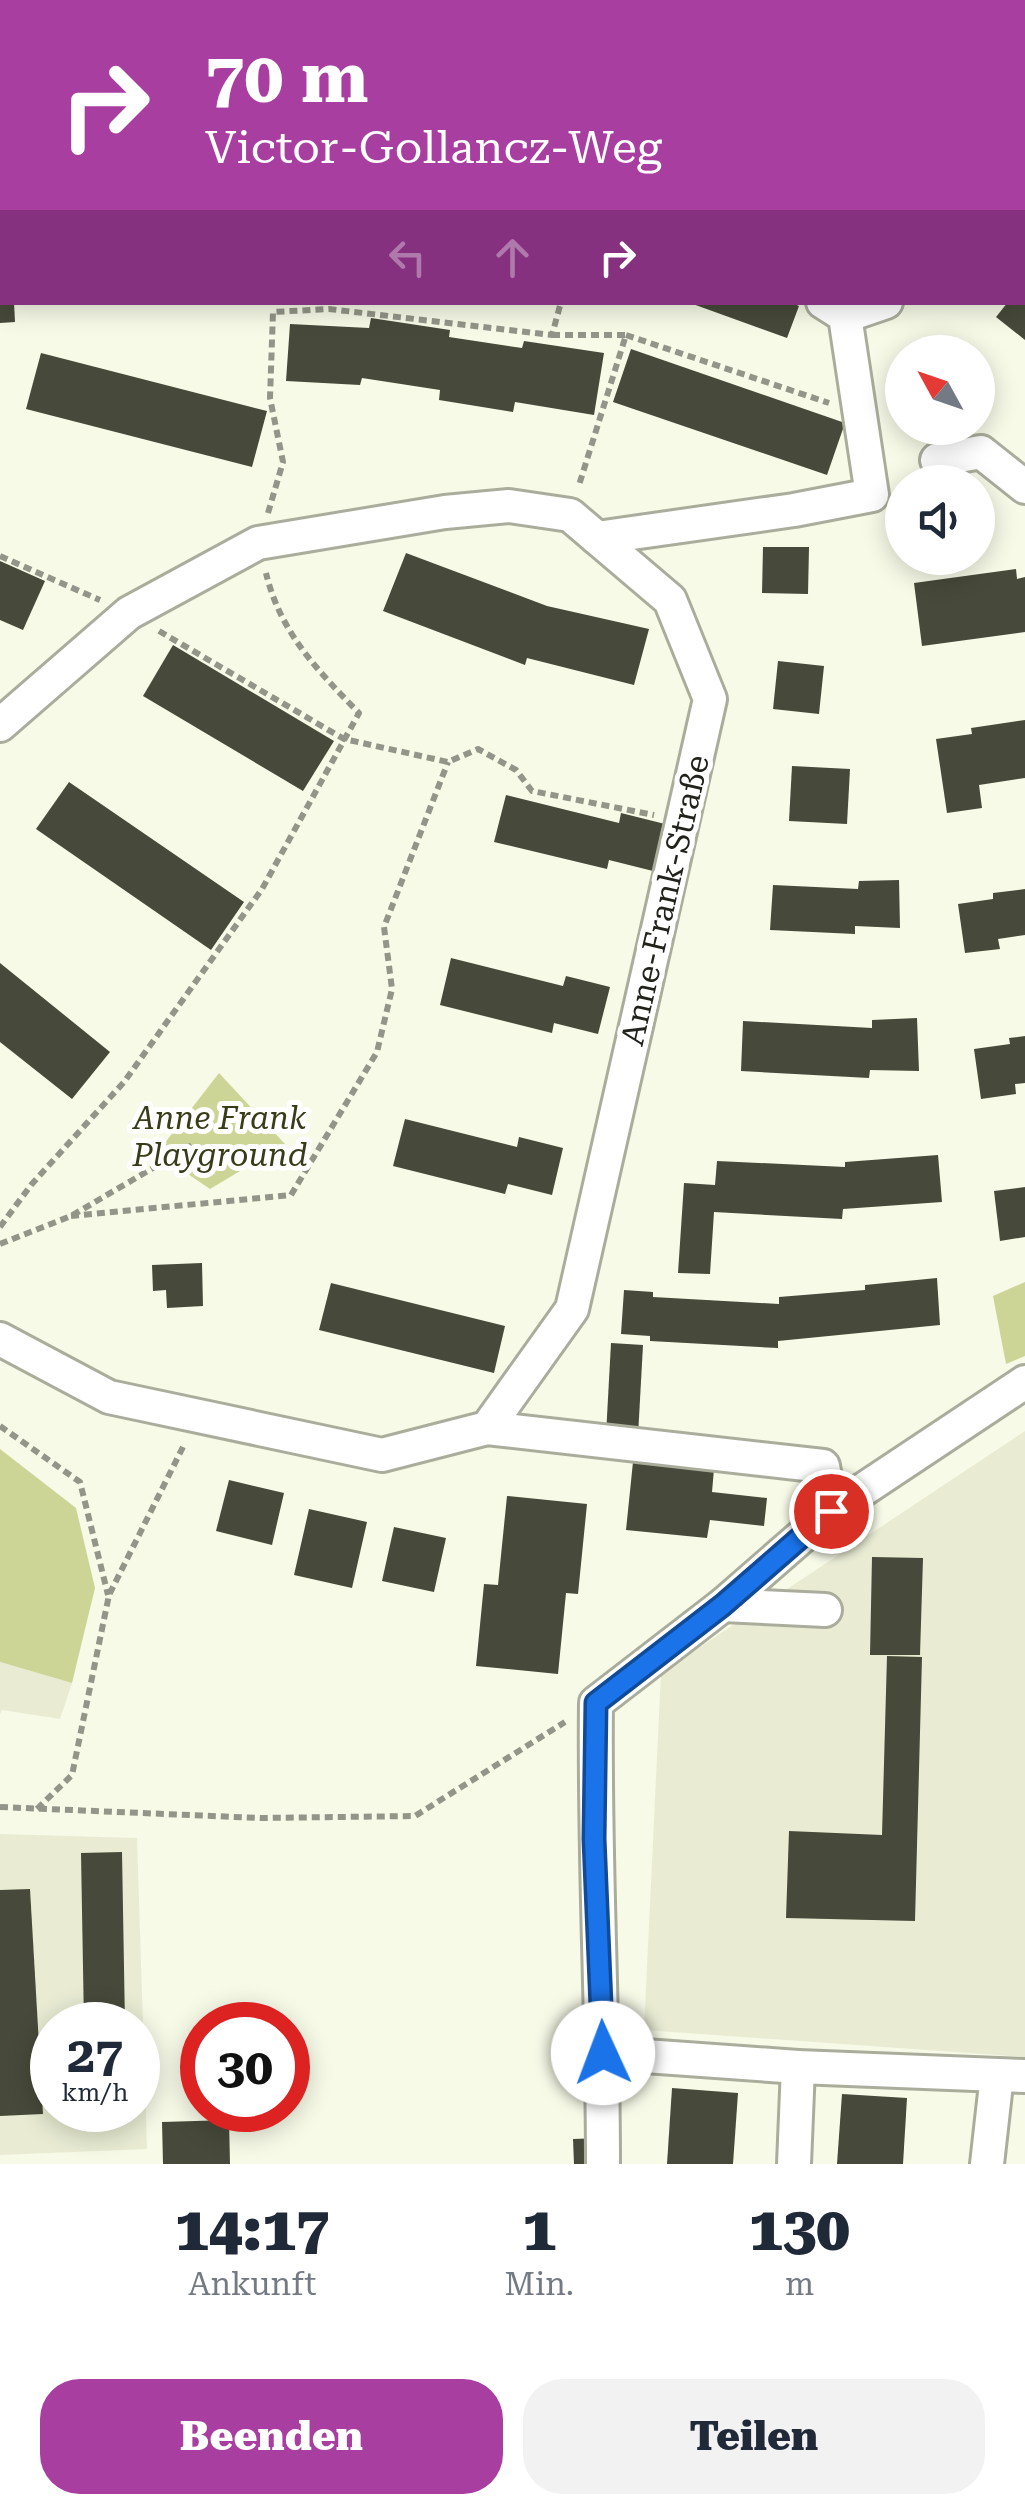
<!DOCTYPE html>
<html lang="de">
<meta charset="utf-8">
<style>
:root{--surface:#fff;--page:#f2f2f3;--text:#1f2937;--muted:#747a83;--accent:#a83ea0}
body{margin:0;font-family:"Roboto Serif",serif;background:var(--page);color:var(--text);height:100vh;display:flex;flex-direction:column;font-size:38px;white-space:nowrap}
*{box-sizing:border-box;margin:0}
p{font-size:32px;color:var(--muted)}
.icon{flex:none;width:55px;height:55px;fill:none;stroke:currentColor;stroke-width:2;stroke-linecap:round;stroke-linejoin:round}
.map{position:relative;height:2164px;overflow:hidden}
.details{display:flex;flex-direction:column;background:var(--surface);flex:1}
.details>*{flex:none}
.hud{position:absolute;left:0px;top:0px;width:1025px;height:305px;box-shadow:0 5px 25px #0003;background:#a83ea0;color:#fff;overflow:hidden}
.needle{width:65px;rotate:310deg}
.controls{position:absolute;left:885px;top:335px;display:grid;gap:20px}
.controls a{display:grid;place-items:center;width:110px;height:110px;border-radius:50%;background:var(--surface);box-shadow:0 5px 25px #0003;font-size:50px}
.speed{position:absolute;left:30px;top:2002px;display:flex;gap:20px;font-size:50px;font-weight:700;text-align:center}
.speed>*{display:grid;place-content:center;width:130px;height:130px;border-radius:50%;background:var(--surface);box-shadow:0 5px 25px #0003;line-height:1}
.speed small{font-size:25px;font-weight:400}
.speed .limit{border:15px solid #d22;background:#fff;color:#111}
.pin{position:absolute;display:grid;place-items:center;width:85px;height:85px;color:#fff;margin:-42px;border:5px solid #fff;border-radius:50%;box-shadow:0 2px 10px #0007}
.me{position:absolute;width:110px;margin:-55px;rotate:358deg;stroke-linejoin:round;filter:drop-shadow(0 0 8px #0008)}
.turn{display:flex;align-items:center;gap:35px;height:210px;padding:0 40px;font-size:45px}
.turn .icon{width:130px;height:130px;stroke-width:2.5}
.turn b{display:block;font-size:70px;line-height:85px}
.lanes{display:flex;align-items:center;height:95px;padding:0 40px;background:#0003;justify-content:center;gap:50px;direction:ltr}
.lanes .off{opacity:.35}
.eta{display:flex;justify-content:space-evenly;align-items:center;height:170px;text-align:center}
.eta b{font-size:60px;font-weight:800;line-height:70px}
.button{display:flex;gap:20px;margin-top:auto;padding:20px 40px}
.button a{flex:1;height:115px;border-radius:40px;background:var(--accent);color:#fff;font-size:40px;font-weight:800;line-height:115px;text-align:center}
.button a+a{background:var(--page);color:var(--text)}
.map>svg:first-child{display:block}
.built{fill:#e9ecd3;fill-rule:evenodd}
.green{fill:#cdd596}
.building{fill:#47493a}
.lines{fill:none;stroke-linecap:round;stroke-linejoin:round}
.minor-casing{stroke:#abad9c;stroke-width:38}
.path{stroke:#939588;stroke-width:6;stroke-dasharray:8 5;stroke-linecap:butt}
.minor{stroke:#fff;stroke-width:32}
.route-casing{stroke:#114b97;stroke-width:25}
.route{stroke:#1a73e8;stroke-width:18}
.labels{text-anchor:middle;dominant-baseline:central;stroke-width:10;stroke-linejoin:round;paint-order:stroke}
.street-label{font-size:32px;fill:#22221c;stroke:#fff}
.park-label{font-size:32px;font-style:italic;fill:#383c18;stroke:#fff}
</style>
<div class="map">
<svg width="1025" height="2164" viewBox="0 0 1025 2164">
<rect width="100%" height="100%" fill="#f7fae7"/>
<!-- built -->
<g class="built">
<path d="M1025,1431v626l-381,-27 17,-357z"/>
<path d="M0,1662l72,21 -12,36 -58,-9 -2,4z"/>
<path d="M0,1834l137,4 10,311 -147,6zM52,2025h86v85h-86z"/>
</g>
<!-- green -->
<g class="green">
<path d="M754,0h271v241l-2,1 -1,-240z"/>
<path d="M219,1073l66,71 -75,45 -53,-36z"/>
<path d="M1025,1282v74l-19,8 -13,-68z"/>
<path d="M0,1449l76,59 19,80 -23,95 -72,-21z"/>
</g>
<!-- building -->
<g class="building">
<path d="M0,302h14l1,20 -15,1z"/>
<path d="M789,302l10,4 -12,32 -97,-35z"/>
<path d="M1008,302h17v38l-29,-23z"/>
<path d="M371,318l79,12 -1,7 73,11 2,-7 80,12 -10,62 -79,-13 -2,10 -74,-12 1,-10 -78,-12 -2,7 -74,-4 4,-57 79,4z"/>
<path d="M631,349l214,74 -18,52 -214,-73z"/>
<path d="M41,353l226,58 -15,56 -226,-58z"/>
<path d="M763,547h46l-1,47 -46,-1z"/>
<path d="M406,553l141,53 102,23 -15,56 -107,-27 -2,7 -142,-54z"/>
<path d="M0,561l45,20 -22,49 -23,-10z"/>
<path d="M1016,569l1,10 8,-2v55l-103,14 -8,-63z"/>
<path d="M173,645l161,96 -31,50 -160,-95z"/>
<path d="M778,661l46,5 -5,48 -46,-5z"/>
<path d="M1025,720v58l-46,7 3,23 -35,5 -11,-74 36,-5 -1,-6z"/>
<path d="M792,766l58,3 -3,55 -58,-3z"/>
<path d="M69,782l175,120 -33,48 -175,-121z"/>
<path d="M506,795l113,28 2,-10 44,11 -12,47 -44,-11 -2,9 -113,-27z"/>
<path d="M899,880l1,48 -45,-2v8l-85,-4 3,-45 85,4 1,-8z"/>
<path d="M1025,889v46l-27,4 2,10 -35,4 -7,-49 35,-5v-6z"/>
<path d="M451,958l112,28 3,-10 44,11 -12,47 -44,-11 -2,10 -112,-28z"/>
<path d="M0,963l110,89 -38,47 -72,-57z"/>
<path d="M917,1018l2,53 -49,-1 -1,8 -128,-7 2,-50 129,7v-8z"/>
<path d="M1025,1036v47l-10,1 1,10 -35,5 -7,-50 36,-5 -1,-6z"/>
<path d="M405,1119l112,28 2,-10 44,11 -11,47 -44,-11 -3,10 -112,-28z"/>
<path d="M938,1155l4,47 -99,7 -1,10 -128,-7 -4,62 -32,-1 6,-90 31,2 2,-24 128,6v-5z"/>
<path d="M1025,1187v50l-25,4 -6,-50z"/>
<path d="M202,1263l1,43 -36,2 -1,-18 -13,1 -1,-26z"/>
<path d="M937,1278l3,47 -162,16v7l-128,-7v-5l-29,-2 3,-44 29,2v5l126,7v-7l86,-7v-5z"/>
<path d="M331,1283l174,43 -11,47 -175,-43z"/>
<path d="M611,1343l32,2 -5,91 -32,-1z"/>
<path d="M633,1462l81,7 -2,23 55,6 -3,28 -54,-6 -3,18 -81,-8z"/>
<path d="M229,1480l55,13 -12,52 -56,-14z"/>
<path d="M507,1496l80,8 -9,90 -12,-1 -8,81 -82,-8 8,-82 14,1z"/>
<path d="M309,1509l58,13 -15,66 -58,-13z"/>
<path d="M394,1527l52,11 -12,54 -52,-11z"/>
<path d="M872,1557l51,1 -3,97h-50z"/>
<path d="M887,1656l35,1 -7,264 -129,-3 3,-87 93,4z"/>
<path d="M122,1852l3,173h-41l-3,-172z"/>
<path d="M30,1889l13,225 -43,2v-226z"/>
<path d="M672,2088l66,5 -5,71h-66z"/>
<path d="M842,2094l65,4 -4,66h-66z"/>
<path d="M67,2110h59l1,6 -60,1z"/>
<path d="M229,2120l1,44h-67l-1,-42z"/>
<path d="M601,2138v26h-27l-1,-25z"/>
</g>
<g class="lines">
<!-- minor casing -->
<g class="minor-casing">
<g id="minor">
<path d="M474,2v-2"/>
<path d="M0,208l2,-1"/>
<path d="M1022,259l3,-1"/>
<path d="M845,316l41,-14"/>
<path d="M937,460l44,-8 44,35"/>
<path d="M597,538l197,-28 78,-15 -27,-179 -22,-14"/>
<path d="M0,725l129,-112 129,-70 187,-31 64,-6 61,9 100,85 40,99 -138,610 -85,119 -105,27 -273,-58 -109,-58"/>
<path d="M487,1428l336,38 8,45"/>
<path d="M723,1605l102,5"/>
<path d="M603,2053l195,14 227,9"/>
<path d="M603,2164c0,-154 -9,-307 -7,-461l127,-98 108,-94 194,-129"/>
<path d="M794,2164l4,-97"/>
<path d="M987,2164l10,-89"/>
</g>
</g>
<!-- path -->
<g class="path">
<path d="M75,2l1,-2"/>
<path d="M261,2l1,-2"/>
<path d="M552,335h74l-47,150"/>
<path d="M626,335l203,68"/>
<path d="M268,513l15,-51 -13,-64 3,-86 56,-3 223,26 9,-33"/>
<path d="M0,556l100,44"/>
<path d="M159,631l185,108 104,23 30,-13 38,21 16,21 122,24"/>
<path d="M71,1216l220,-21 86,-143 15,-63 -8,-62 64,-165"/>
<path d="M0,1227l31,-42 93,-103 138,-193 97,-176c-42,-43 -79,-81 -93,-140"/>
<path d="M0,1244l71,-28 123,-72"/>
<path d="M0,1426l80,56 28,113"/>
<path d="M0,1807l260,11 155,-2 150,-94"/>
<path d="M37,1809l35,-34 37,-180 76,-152"/>
</g>
<!-- minor -->
<use href="#minor" class="minor"/>
</g>
<g class="lines">
<!-- route casing -->
<g class="route-casing">
<path id="route" d="M603,2053l-9,-214 2,-136 127,-98 108,-94"/>
</g>
<!-- route -->
<use href="#route" class="route"/>
</g>
<g class="labels">
<!-- street labels -->
<g class="street-label">
<text transform="translate(665 900) rotate(-77)">Anne-Frank-Straße</text>
</g>
<!-- park labels -->
<g class="park-label">
<text x="220" y="1118">Anne Frank<tspan x="220" dy="37">Playground</tspan></text>
</g>
</g>
</svg>
<div class="controls">
<a><svg class="needle" viewBox="-14 -14 28 28"><path d="M0-13l5 13h-10z" fill="#e53935"/><path d="M0 13l5-13h-10z" fill="#747a83"/></svg></a>
<a><svg class="icon" aria-label="sound" viewBox="0 0 24 24"><path d="M4 9h4l5-4v14l-5-4H4zM17 9q2 3 0 6"/></svg></a>
</div>
<div class="speed"><div>27<small>km/h</small></div><div class="limit">30</div></div>
<div class="pin" style="left:831px;top:1511px;background:#d93025"><svg class="icon" aria-label="arrive" viewBox="0 0 24 24"><path d="M6 21V4h12l-3 4 3 4H6"/></svg></div>
<svg class="me" style="left:603px;top:2053px" viewBox="-20 -20 40 40"><circle r="19" fill="#fff"/><path d="M0-13L10 11 0 6-10 11z" fill="#1a73e8"/></svg>
<div class="hud">
<div class="turn"><svg class="icon" aria-label="right" viewBox="0 0 24 24"><path d="M7 20v-9h11M14 6l5 5-5 5"/></svg><div><b>70 m</b>Victor-Gollancz-Weg</div></div>
<div class="lanes"><svg class="icon off" aria-label="left" viewBox="0 0 24 24"><path d="M17 20v-9H6M10 6l-5 5 5 5"/></svg><svg class="icon off" aria-label="ahead" viewBox="0 0 24 24"><path d="M12 20V5M6 11l6-6 6 6"/></svg><svg class="icon" aria-label="right" viewBox="0 0 24 24"><path d="M7 20v-9h11M14 6l5 5-5 5"/></svg></div>
</div>
</div>
<section class="details">
<div class="eta">
<div><b>14:17</b><p>Ankunft</p></div>
<div><b>1</b><p>Min.</p></div>
<div><b>130</b><p>m</p></div>
</div>
<div class="button"><a>Beenden</a><a>Teilen</a></div>
</section>
